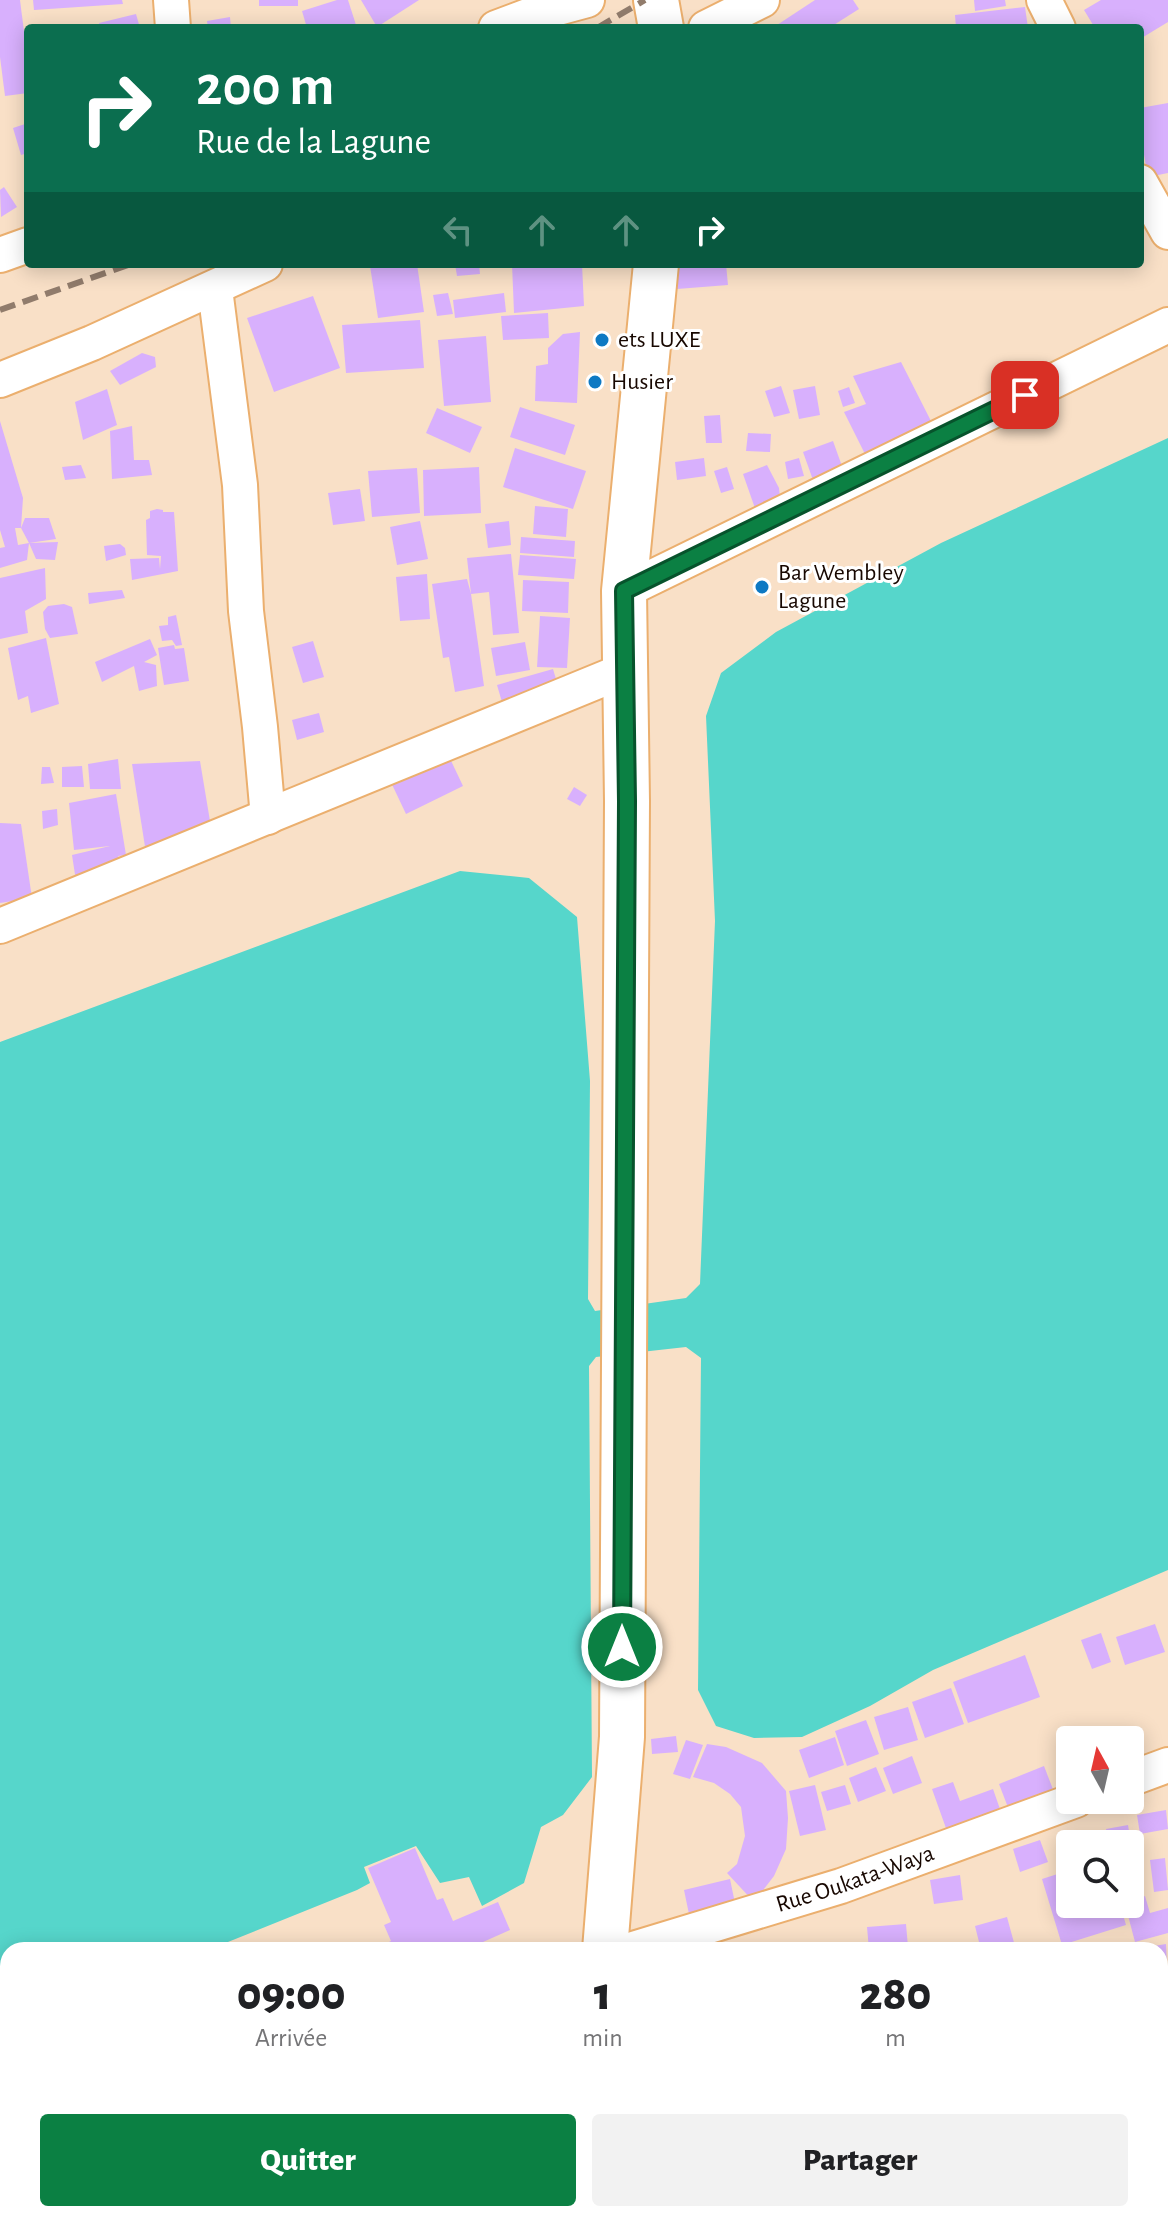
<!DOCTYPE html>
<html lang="fr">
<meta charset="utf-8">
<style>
:root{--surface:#fff;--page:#f2f2f2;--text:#202124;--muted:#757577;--accent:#0b8043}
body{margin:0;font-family:"Alegreya Sans",sans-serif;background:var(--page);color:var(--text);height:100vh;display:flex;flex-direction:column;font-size:30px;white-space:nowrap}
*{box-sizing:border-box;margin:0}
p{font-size:26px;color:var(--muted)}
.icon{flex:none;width:44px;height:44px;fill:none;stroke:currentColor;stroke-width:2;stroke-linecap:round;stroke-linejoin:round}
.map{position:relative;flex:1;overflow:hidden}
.side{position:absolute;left:0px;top:1942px;width:1168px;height:280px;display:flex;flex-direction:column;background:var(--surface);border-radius:24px 24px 0 0;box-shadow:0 4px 20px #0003}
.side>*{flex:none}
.banner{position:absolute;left:24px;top:24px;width:1120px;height:244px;border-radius:8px;box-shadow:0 4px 20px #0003;background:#0b6e4f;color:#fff;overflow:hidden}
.needle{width:52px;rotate:352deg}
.buttons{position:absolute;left:1056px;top:1726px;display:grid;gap:16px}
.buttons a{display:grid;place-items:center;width:88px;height:88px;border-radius:8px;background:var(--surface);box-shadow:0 4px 20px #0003;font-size:40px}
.pin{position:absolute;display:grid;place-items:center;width:68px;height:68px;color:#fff;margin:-34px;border-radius:16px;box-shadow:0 4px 12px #0006}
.me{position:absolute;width:88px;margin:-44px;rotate:0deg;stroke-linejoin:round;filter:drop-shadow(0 0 6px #0008)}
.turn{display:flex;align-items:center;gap:28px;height:168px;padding:0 40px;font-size:36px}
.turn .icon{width:104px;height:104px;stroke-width:2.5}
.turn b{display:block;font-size:56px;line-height:68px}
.lanes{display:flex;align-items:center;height:76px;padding:0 40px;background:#0003;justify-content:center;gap:40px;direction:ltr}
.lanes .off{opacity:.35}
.eta{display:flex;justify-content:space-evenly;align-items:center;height:136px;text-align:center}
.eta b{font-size:48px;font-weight:800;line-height:56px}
.action{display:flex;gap:16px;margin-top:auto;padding:16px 40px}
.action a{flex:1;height:92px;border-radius:8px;background:var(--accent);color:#fff;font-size:32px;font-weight:800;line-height:92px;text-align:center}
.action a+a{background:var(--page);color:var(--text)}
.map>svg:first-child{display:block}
.water{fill:#56d6cb}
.building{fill:#d8b0fd}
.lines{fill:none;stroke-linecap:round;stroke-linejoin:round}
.street-casing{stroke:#ebaf6e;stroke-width:38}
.secondary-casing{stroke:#ebaf6e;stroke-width:48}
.street{stroke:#fff;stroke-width:34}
.secondary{stroke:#fff;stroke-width:44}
.rail{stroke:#917c6c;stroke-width:6;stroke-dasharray:16 8;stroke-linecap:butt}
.route-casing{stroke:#07532c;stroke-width:20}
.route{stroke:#0b8043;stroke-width:14}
.poi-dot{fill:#0e79c3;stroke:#fff;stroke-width:3}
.labels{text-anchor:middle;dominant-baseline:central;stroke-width:6;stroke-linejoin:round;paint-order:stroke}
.poi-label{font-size:24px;fill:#170700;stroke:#fff;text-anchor:start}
.street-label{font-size:24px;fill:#170700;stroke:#fff}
</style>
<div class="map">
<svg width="1168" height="2222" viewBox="0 0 1168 2222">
<rect width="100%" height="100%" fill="#f9e0c7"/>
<!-- water -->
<path class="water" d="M1168,438v1132l-235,100 -63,36 -68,31 -48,1 -38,-12 -18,-36 3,-332 -15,-11 -90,10 -7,9 3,411 -29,38 -22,12 -17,56 -42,23 -13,-29 -29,6 -24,-37 -52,21 6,16 -13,7 -149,60h-200v78l-8,3v-989l460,-171 69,7 48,39 13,164 -2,218 7,12 91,-13 14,-14 15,-363 -9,-205 15,-43 55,-41 165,-89z"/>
<!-- building -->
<g class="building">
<path d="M0,0h20l8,63v30l-23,3 -5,-39z"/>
<path d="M33,0h89l1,4 -89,6z"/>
<rect x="259" y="0" width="39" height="6"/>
<path d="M337,0h11l9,28h-50l-5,-17z"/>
<path d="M361,0h58l-42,27z"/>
<path d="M815,0h38l6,9 -30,19h-50l-2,-3z"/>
<path d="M974,0h31l1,6 -31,5z"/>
<path d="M1101,0h67v22l-28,17v-11h-45l-11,-18z"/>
<path d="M1025,7l3,21h-72l-1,-13z"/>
<path d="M136,14l4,14h-39l-2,-5z"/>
<path d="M230,17l1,11h-23l-1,-7z"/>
<path d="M1168,103v70l-20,4 -8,-45v-24z"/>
<path d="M28,123v30l-7,2 -8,-27z"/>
<path d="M4,187l13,20 -16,10 -1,-27z"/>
<path d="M385,264h32l7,48 -46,6 -8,-52z"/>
<path d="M455,264h24l1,10 -23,2z"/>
<path d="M512,264h70l2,42 -70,7z"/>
<path d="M675,264h51l2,21 -51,4z"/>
<path d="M448,293l5,21 -16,2 -4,-21z"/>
<path d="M504,293l2,19 -51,6 -2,-18z"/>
<path d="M313,296l27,72 -66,24 -27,-74z"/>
<path d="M548,313l1,25 -46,2 -2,-24z"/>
<path d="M420,320l4,48 -78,5 -4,-48z"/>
<path d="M580,332l-3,71 -42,-2 1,-35 12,-2v-16l15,-14z"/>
<path d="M486,336l5,66 -47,4 -6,-66z"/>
<path d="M142,353l13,4 1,10 -36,18 -10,-14z"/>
<path d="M901,362l32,63 -40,22 -28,7 -21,-42 22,-8 -13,-28z"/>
<path d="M781,386l9,27 -16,4 -9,-26z"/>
<path d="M815,386l5,29 -21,4 -6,-29z"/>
<path d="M849,387l6,16 -12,4 -5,-16z"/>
<path d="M107,389l10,36 -34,15 -8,-38z"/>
<path d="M520,407l55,18 -10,30 -55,-18z"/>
<path d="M437,408l45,19 -12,26 -44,-20z"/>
<path d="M720,415l2,28h-16l-2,-27z"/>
<path d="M0,421l23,77 -2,30 4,-10h24l7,21 -27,4 -8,-15h-6l3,17 11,-2 29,-1 -3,18 -19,-1 -7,-16 -2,17 -27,8v-20l5,-1 -5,-17z"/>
<path d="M132,426l2,34h15l3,15 -40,4 -2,-48z"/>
<path d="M748,433l23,1 -1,18 -24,-1z"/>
<path d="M833,441l10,28 -30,11 -10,-28z"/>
<path d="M515,448l71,23 -13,38 -70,-22z"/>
<path d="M704,458l2,18 -29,4 -2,-18z"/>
<path d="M799,458l5,18 -16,3 -3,-17z"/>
<path d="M81,465l5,13 -21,2 -3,-13z"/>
<path d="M767,465l12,23 2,19 -24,7 -14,-40z"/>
<path d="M479,467l2,46 -57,3 -1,-46z"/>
<path d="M727,467l7,22 -13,4 -7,-22z"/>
<path d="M417,468l3,45 -48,4 -4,-46z"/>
<path d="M360,489l5,32 -32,4 -5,-32z"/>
<path d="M535,506l33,3 -2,28 -33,-3z"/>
<path d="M157,509l6,1v2h11l4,59 -46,9 -2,-21 29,-1 1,11 1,-13 -14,-1 -1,-35 4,-2v-7z"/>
<path d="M420,521l8,38 -31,6 -7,-38z"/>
<path d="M509,521l2,24 -23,3 -3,-24z"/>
<path d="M521,537l54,4 -1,16 -54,-4z"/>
<path d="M120,544l5,4 1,7 -20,6 -2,-15z"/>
<path d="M511,554l8,79 -26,2 -4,-43 -18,2 13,92 -29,6 -6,-35 -6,1 -11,-74 35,-5 4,15 -4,-36z"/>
<path d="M520,555l56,4 -2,20 -56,-4z"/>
<path d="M45,568l1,31 -21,12 3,22 -28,6v-61z"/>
<path d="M427,574l3,45 -30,2 -4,-44z"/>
<path d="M523,580l46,2 -1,31 -46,-2z"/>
<path d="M122,590l3,8 -36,6 -1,-11z"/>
<path d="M64,604l8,3 6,27 -28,4 -5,-9 -2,-17 5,-6z"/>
<path d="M176,615l6,30 -6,1 -4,-6 -10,1 -3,-15 9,-1v-8z"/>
<path d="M540,616l30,2 -3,50 -30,-1z"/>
<path d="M46,638l13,66 -28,9 -3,-17 -10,4 -10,-52z"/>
<path d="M150,639l7,16 -13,7 12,3 1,21 -18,5 -5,-25 -32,16 -7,-20z"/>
<path d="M313,641l11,36 -21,6 -11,-36z"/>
<path d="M525,642l5,28 -34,6 -5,-28z"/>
<path d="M174,645l1,4 9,-1 5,33 -25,4 -6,-37z"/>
<path d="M553,669l7,23 -56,17 -7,-24z"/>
<path d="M319,713l5,19 -27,8 -5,-20z"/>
<path d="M445,748l18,38 -57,28 -18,-38z"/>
<path d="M118,759l3,30h-31l-2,-25z"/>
<path d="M200,761l11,66 -65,26 -14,-89z"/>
<path d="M82,766l2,21h-22v-20z"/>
<path d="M42,767h8l4,16 -13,1z"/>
<path d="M574,787l13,8 -7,11 -13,-7z"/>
<path d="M116,794l10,61 -8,1 6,9 -48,16 -4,-26 38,-9 -36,4 -5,-47z"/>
<path d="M57,809l1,16 -15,4 -1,-18z"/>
<path d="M0,823l21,1 11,74 -32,5z"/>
<path d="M1155,1624l10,28 -40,13 -9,-28z"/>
<path d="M1101,1633l10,29 -19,7 -11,-29z"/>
<path d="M1025,1655l15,42 -72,26 -15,-41z"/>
<path d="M951,1688l13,36 -39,14 -13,-36z"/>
<path d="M908,1707l10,33 -34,10 -10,-33z"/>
<path d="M866,1720l13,34 -32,12 -12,-35z"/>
<path d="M676,1736l2,16 -26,2 -1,-15z"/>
<path d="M835,1737l9,28 -35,13 -10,-28z"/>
<path d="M686,1740l17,5 -13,34 -17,-5z"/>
<path d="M707,1744l19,3 36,16 24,28 2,27 -2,31 -12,27 -20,26 -27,-29 10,-9 8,-28 -4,-29 -11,-13 -16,-11 -21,-6z"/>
<path d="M912,1756l10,27 -29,11 -10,-26z"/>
<path d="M1044,1766l10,26 -45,18 -10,-26z"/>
<path d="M876,1767l10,24 -28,11 -9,-24z"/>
<path d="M953,1782l7,19 33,-12 8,23 -54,19 -15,-42z"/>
<path d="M815,1785l11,45 -26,6 -11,-45z"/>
<path d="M845,1785l6,19 -24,7 -6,-19z"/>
<path d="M1166,1810l2,19 -28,5 -3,-19z"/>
<path d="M1128,1825l3,18 -22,1 -3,-15z"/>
<path d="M1095,1831l5,13h-29l-2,-4z"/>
<path d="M1040,1840l8,22 -28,10 -7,-23z"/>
<path d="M415,1848l22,52 6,-2 10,23 45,-19 12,28 -45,20h-86l-1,-3 13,-6 -7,-16 7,-3 -23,-54z"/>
<path d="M1165,1858l3,32 -14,2 -4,-32z"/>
<path d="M1070,1870v34h50l6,21 -64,20 -20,-66z"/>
<path d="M960,1875l3,25 -29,4 -4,-24z"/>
<path d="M730,1879l6,29 -46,11 -6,-29z"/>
<path d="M1145,1896l5,17 18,-5v25l-33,9 -10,-38z"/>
<path d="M1007,1917l9,33h-35l-6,-24z"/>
<path d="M906,1924l2,23 -39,3 -2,-23z"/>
<path d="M1166,1944l2,49 -8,1v-44l-18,-2z"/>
<path d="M304,2214h16l3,8h-22l-2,-6z"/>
<path d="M323,2214h34l3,8h-34z"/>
<path d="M381,2214h32v8h-29z"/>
<path d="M635,2214l64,3v5h-64z"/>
<path d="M940,2214h148v1l-23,7h-126l-2,-7z"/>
<rect x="509" y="2215" width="25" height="7"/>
</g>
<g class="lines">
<!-- street casing -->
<g class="street-casing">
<g id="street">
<path d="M171,0l2,28"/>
<path d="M1044,0l14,28"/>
<path d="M496,28l32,-12 59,-16"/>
<path d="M706,28l56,-28"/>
<path d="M1140,182l28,50"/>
<path d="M0,255l28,-10"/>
<path d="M215,289l25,196 6,126 14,116 8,90"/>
<path d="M0,380l92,-37 173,-79"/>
<path d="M624,591l544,-266"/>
<path d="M0,926l625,-256"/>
<path d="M1130,1779l38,-14"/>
<path id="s1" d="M630,1950l211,-64 235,-86"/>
<path d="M150,2222l14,-8"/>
</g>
</g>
<!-- secondary casing -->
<g class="secondary-casing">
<g id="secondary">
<path d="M656,0l5,28"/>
<path d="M605,1950l17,-213 5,-936 -3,-210 32,-327"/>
<path d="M577,2222l1,-8"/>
</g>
</g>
<!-- street -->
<use href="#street" class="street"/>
<!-- secondary -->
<use href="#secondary" class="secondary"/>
<!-- rail -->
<g class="rail">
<path d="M597,28l48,-28"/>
<path d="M0,310l131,-46"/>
</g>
</g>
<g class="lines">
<!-- route casing -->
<g class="route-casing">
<path id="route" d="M622,1647l5,-846 -3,-210 401,-196"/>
</g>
<!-- route -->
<use href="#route" class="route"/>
</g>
<!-- markers -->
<g class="poi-dot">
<circle cx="602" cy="340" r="8"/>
<circle cx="595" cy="382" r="8"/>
<circle cx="762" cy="587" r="8"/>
</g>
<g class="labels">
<!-- poi labels -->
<g class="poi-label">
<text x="618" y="340">ets LUXE</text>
<text x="611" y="382">Husier</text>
<text x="778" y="573">Bar Wembley<tspan x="778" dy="28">Lagune</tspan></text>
</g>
<!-- street labels -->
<g class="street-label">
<text stroke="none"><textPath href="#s1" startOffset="236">Rue Oukata-Waya</textPath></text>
</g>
</g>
</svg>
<div class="buttons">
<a><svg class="needle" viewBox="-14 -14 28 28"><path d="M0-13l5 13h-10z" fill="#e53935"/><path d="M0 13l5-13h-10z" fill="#757577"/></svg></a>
<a><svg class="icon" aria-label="search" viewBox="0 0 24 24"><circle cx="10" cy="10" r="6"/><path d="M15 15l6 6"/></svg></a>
</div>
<div class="pin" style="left:1025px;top:395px;background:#d93025"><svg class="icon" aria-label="arrive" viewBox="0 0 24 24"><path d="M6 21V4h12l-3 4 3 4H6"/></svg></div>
<svg class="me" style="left:622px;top:1647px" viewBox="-20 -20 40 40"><circle r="17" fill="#0b8043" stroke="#fff" stroke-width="3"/><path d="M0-11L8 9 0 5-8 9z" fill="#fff"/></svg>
<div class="banner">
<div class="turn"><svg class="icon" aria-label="right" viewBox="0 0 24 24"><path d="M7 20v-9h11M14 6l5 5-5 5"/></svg><div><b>200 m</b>Rue de la Lagune</div></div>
<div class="lanes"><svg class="icon off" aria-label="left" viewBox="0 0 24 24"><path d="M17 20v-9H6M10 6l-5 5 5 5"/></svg><svg class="icon off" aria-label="ahead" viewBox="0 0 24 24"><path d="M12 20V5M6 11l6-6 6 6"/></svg><svg class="icon off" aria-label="ahead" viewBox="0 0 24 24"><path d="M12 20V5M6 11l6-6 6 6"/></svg><svg class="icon" aria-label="right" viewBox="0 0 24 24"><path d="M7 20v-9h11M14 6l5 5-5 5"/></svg></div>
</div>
<section class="side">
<div class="eta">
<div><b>09:00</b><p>Arrivée</p></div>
<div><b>1</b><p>min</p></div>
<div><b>280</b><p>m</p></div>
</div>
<div class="action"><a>Quitter</a><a>Partager</a></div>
</section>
</div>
